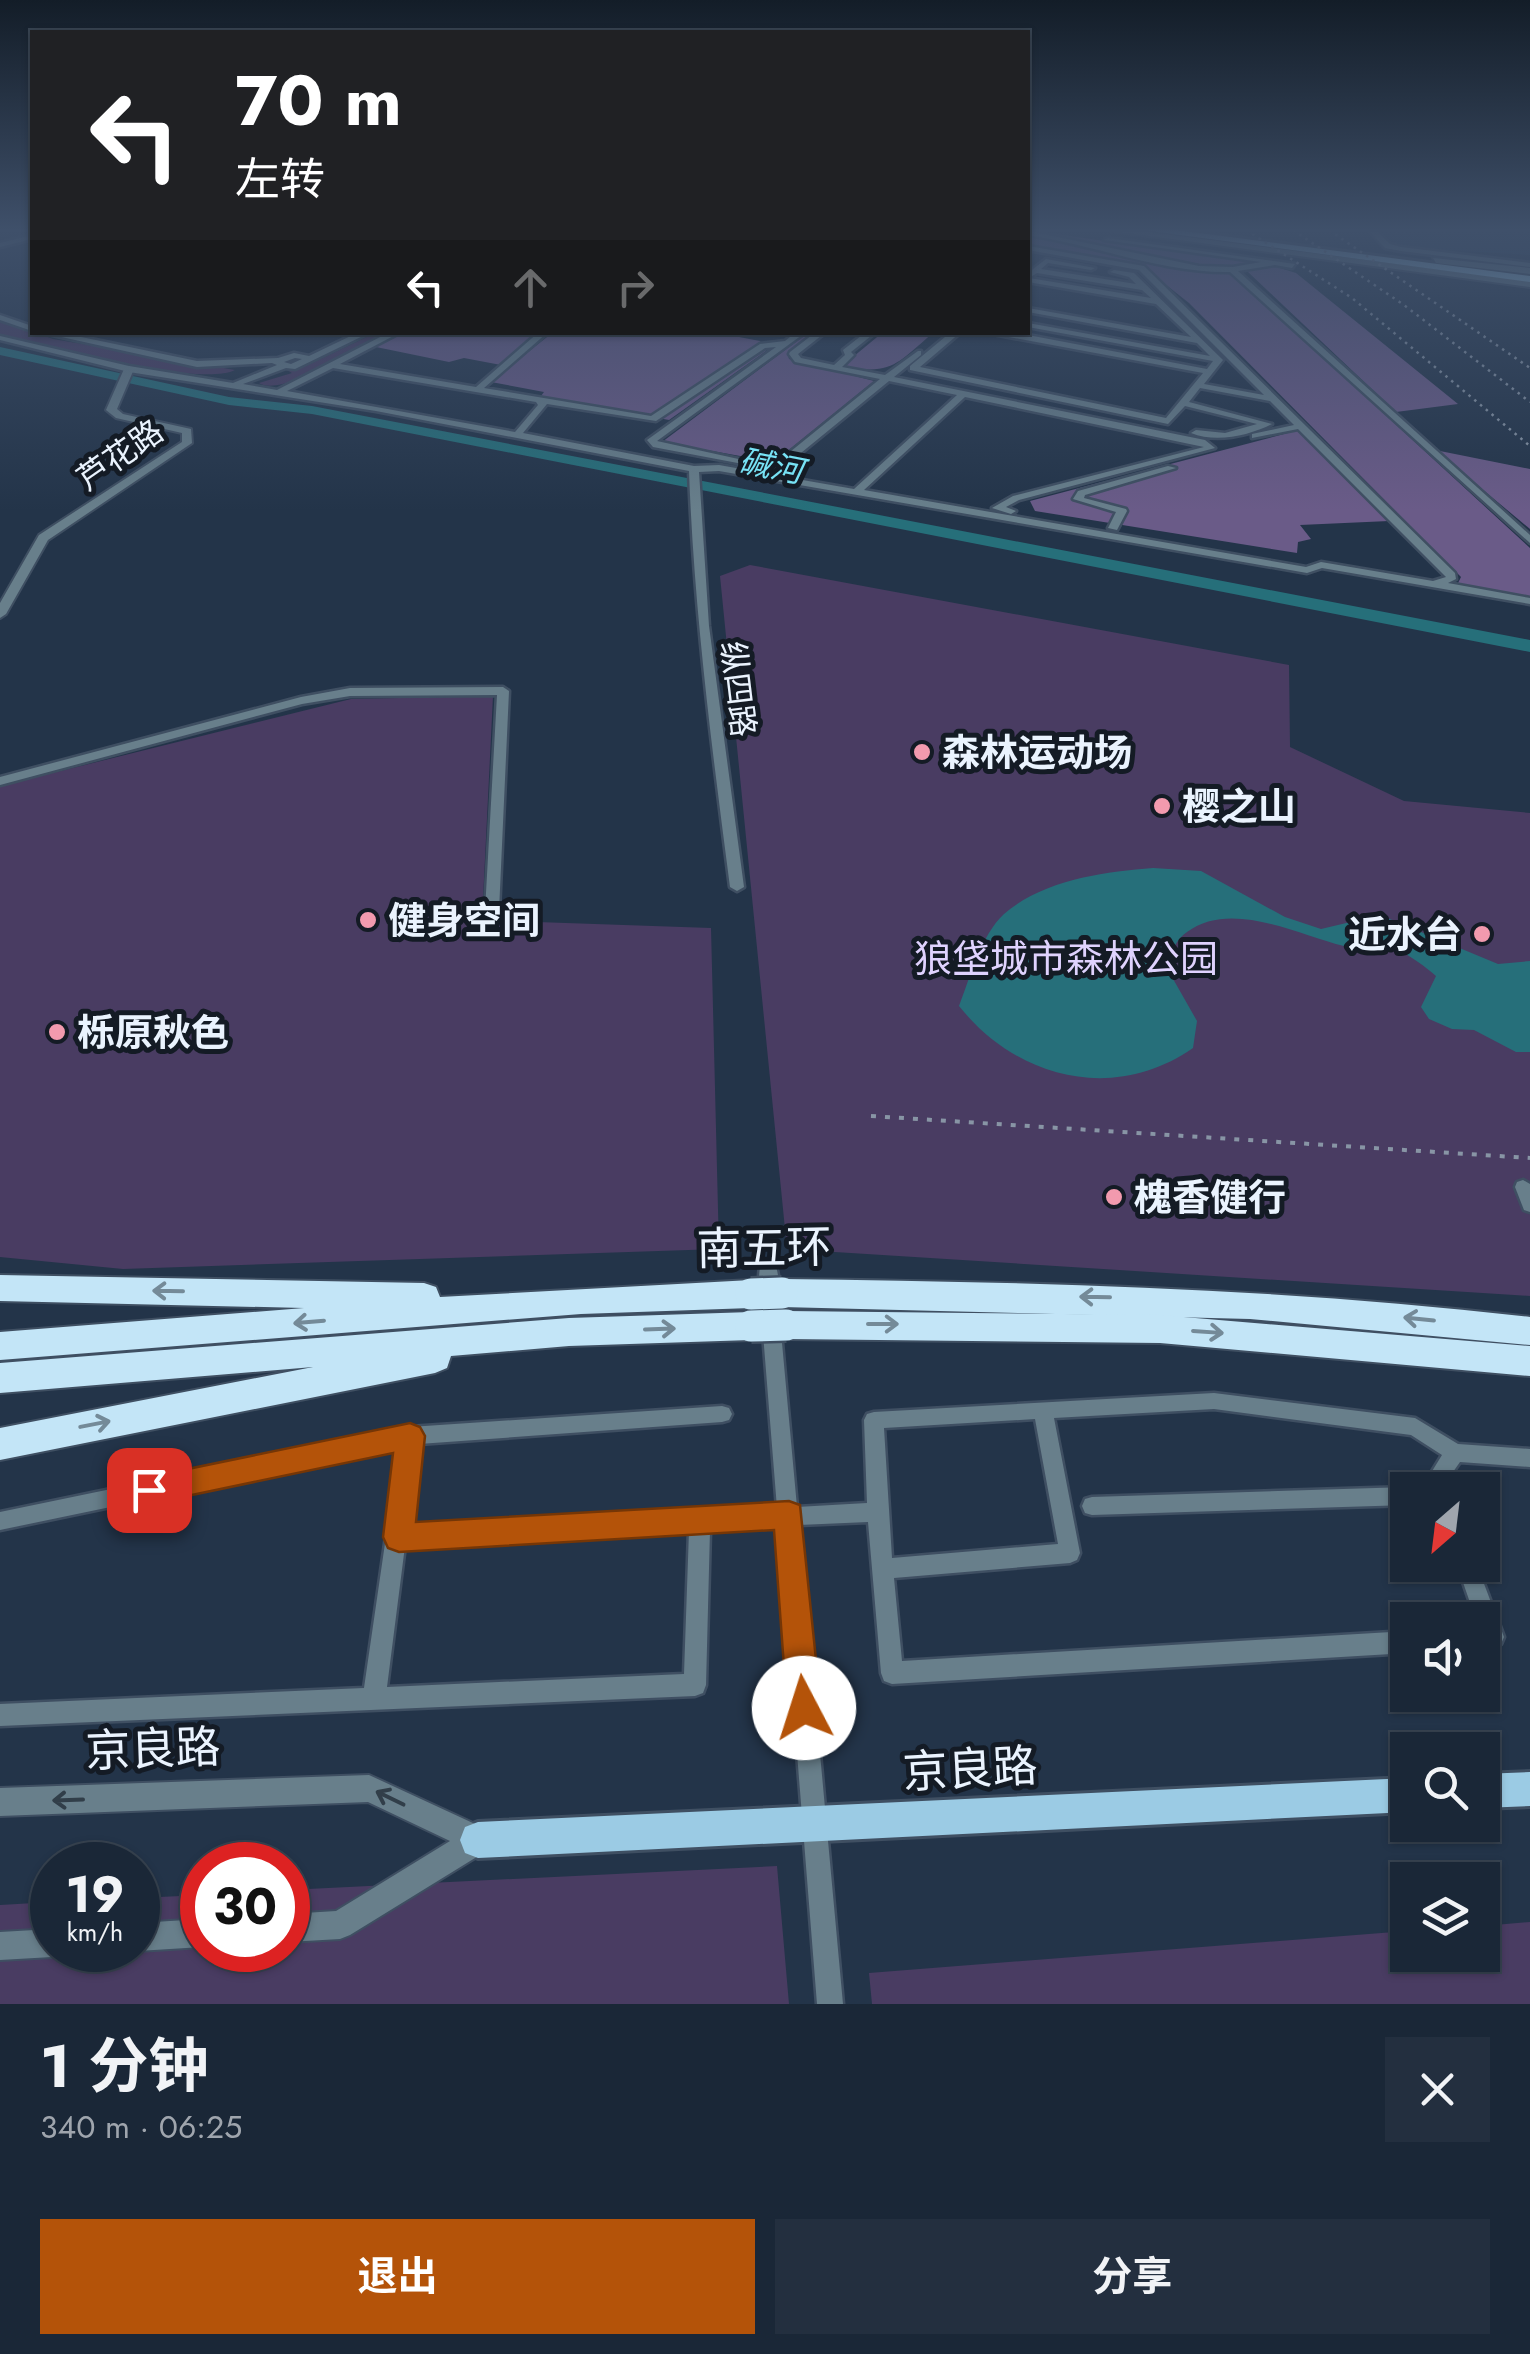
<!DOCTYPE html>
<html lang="zh">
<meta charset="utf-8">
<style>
:root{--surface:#1a2737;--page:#232f3f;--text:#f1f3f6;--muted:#9fa5ad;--line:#384452;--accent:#b45309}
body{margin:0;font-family:Jost,"Noto Sans SC",sans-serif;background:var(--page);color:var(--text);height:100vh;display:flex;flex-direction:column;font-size:38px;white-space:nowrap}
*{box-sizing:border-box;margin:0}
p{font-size:32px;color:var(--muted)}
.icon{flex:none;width:55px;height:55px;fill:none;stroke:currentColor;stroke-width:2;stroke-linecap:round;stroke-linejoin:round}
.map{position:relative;height:2004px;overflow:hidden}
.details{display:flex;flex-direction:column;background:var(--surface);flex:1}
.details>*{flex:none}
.banner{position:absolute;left:30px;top:30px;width:1000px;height:305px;border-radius:0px;box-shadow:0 2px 8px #0004,0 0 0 2px var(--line);background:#202124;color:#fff;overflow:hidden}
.needle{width:65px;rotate:208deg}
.tools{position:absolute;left:1390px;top:1472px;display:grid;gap:20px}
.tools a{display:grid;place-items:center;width:110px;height:110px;border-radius:0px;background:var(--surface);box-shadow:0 2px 8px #0004,0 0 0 2px var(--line);font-size:50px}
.speed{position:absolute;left:30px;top:1842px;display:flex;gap:20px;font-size:50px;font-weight:700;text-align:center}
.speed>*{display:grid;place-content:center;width:130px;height:130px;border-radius:50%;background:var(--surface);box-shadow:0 2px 8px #0004,0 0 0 2px var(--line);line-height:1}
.speed small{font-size:25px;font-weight:400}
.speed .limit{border:15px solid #d22;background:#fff;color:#111}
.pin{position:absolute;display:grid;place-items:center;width:85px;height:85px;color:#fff;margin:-42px;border-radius:20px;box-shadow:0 5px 15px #0006}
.me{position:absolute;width:110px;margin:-55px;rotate:355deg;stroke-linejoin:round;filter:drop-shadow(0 0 8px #0008)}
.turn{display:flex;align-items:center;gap:35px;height:210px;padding:0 40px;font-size:45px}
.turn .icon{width:130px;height:130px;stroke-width:2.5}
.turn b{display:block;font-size:70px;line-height:85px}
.lanes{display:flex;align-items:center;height:95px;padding:0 40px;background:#0003;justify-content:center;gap:50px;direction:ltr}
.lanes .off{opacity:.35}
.round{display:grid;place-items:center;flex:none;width:105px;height:105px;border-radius:0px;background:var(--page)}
.head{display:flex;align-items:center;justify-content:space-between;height:170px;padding:0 40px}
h1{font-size:60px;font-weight:700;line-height:75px}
.cta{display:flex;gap:20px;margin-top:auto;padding:20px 40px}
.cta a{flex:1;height:115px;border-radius:0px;background:var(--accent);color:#fff;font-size:40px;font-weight:700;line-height:115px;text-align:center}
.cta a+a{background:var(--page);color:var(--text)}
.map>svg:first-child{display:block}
.built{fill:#293f59}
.green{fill:#493c62}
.forest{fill:#6a5b88}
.water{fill:#266f7a}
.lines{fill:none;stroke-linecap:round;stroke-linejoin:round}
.river{fill:#266f7a;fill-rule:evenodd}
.minor-casing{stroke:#3f4f62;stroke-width:5}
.tertiary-casing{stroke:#3f4f62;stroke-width:4}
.primary-casing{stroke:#3f4f62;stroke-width:6}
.motorway-casing{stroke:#3f4f62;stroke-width:4}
.minor{fill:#687f8b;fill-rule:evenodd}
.tertiary{fill:#687f8b;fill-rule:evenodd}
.primary{fill:#9bcbe4;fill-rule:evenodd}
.motorway{fill:#c3e5f7;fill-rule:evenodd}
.rail-far1{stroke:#8895a5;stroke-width:2.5;stroke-dasharray:2.5 5;stroke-linecap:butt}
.rail{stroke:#8895a5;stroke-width:4;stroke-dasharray:5 9;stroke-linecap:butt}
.motorway-bridge-casing{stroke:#3f4f62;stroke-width:36;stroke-linecap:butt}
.motorway-bridge{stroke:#c3e5f7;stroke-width:31}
.oneway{stroke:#748a98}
.oneway2{stroke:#313e49}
.route{fill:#b45309;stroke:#753606;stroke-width:2.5}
.poi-dot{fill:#f29aae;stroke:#141b25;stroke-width:4}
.labels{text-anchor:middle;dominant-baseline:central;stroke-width:10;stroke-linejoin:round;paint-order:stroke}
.far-street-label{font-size:32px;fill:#eaf3fe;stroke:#141b25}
.far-water-label{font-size:32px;font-style:italic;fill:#77e2f5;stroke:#141b25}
.poi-label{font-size:38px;font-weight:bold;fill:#eaf3fe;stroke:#141b25;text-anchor:start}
.park-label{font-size:38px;fill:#dfd2fe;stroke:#141b25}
.near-street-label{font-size:45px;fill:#eaf3fe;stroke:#141b25}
</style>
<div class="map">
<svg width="1530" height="2004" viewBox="0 0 1530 2004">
<rect width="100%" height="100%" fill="#233449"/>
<!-- built -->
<path class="built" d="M1379,230h151v25l-122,-7 -21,-8z"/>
<!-- green -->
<g class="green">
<path d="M0,320l53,19 182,31c-32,17 -195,-21 -235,-36z"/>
<path d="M375,333h14c-26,13 -108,65 -130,50l33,-10 -5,-3 19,-4z"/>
<path d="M750,565l539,100 1,82 114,54 126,12v483l-743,-47 -67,-673z"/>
<path d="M493,696l-11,224 229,8 8,321 -596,20 -123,-12v-471l351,-87z"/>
<path d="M777,1866l12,138h-789v-99l52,-3v48h86v-52l64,-3v55h86v-60z"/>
<path d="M1530,1922v82h-658l-3,-31 538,-42 1,24h74l1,-29z"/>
</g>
<!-- forest -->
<g class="forest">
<path d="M1028,230l231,33 -13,4 -45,-1z"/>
<path d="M1028,234l59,9 78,22 65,7 300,276v50l-83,-14 11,-1 3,-6 -272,-274 -48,-38 -113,-20z"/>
<path d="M1269,264l15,1 -4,3 16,5 162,131 -62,8 -149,-141z"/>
<path d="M404,333h135l-38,32 -37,-7 -15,4 -73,-15z"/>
<path d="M552,333h166l42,8 6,10 -97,69 -128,-24 3,-4 -53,-10z"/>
<path d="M808,333h9l-29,21 1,5 85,22 -100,81 -112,-20z"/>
<path d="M882,333h51c-37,31 -41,43 -91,33z"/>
<path d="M1299,430l90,91 -89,4 11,14 -13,3 -1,11 -262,-42 -5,-10z"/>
<path d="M1435,450l95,19v60z"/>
</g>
<!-- water -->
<path class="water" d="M1153,868l48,3 84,46 36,12 59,-14 118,49 32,-3v91h-14l-42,-22 -22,-1 -23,-10 -8,-12 15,-31c-15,-13 -40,-32 -61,-31 -12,0 -20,4 -31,1 -45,-11 -113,-47 -157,-14 -10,6 -16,22 -23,31l33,58 -4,27c-79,55 -176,31 -234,-42 11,-28 22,-71 45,-92 39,-34 99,-42 149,-46z"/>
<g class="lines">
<!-- river -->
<path class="river" d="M0,347l229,50 83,9 1218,234v12l-1218,-238 -83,-9 -229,-50z"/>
<!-- minor casing -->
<g class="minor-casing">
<g id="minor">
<path d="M1368,230h8l14,14 11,3 129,16v4l-129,-16 -16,-3z"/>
<path d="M1028,231l171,35 34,1 28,-5 -157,-22 4,-2 187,26 -3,4 -17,-3 -37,6 292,264v8l-300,-271c-68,1 -135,-27 -202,-37z"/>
<path d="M32,235v4l-32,8v-4z"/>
<path d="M1028,246l116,20 311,307 1,6 -8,4 82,15v6l-208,-36 -15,5 -588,-102 -20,1 10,154 35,261 -7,4 -7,-4c-18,-138 -36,-276 -41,-416l-313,-60 -247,-39 -129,-32v-4l129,30 104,17 44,-18 -5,-2 -75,4 -158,-35h18l140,29 81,-3 16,-5 15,3 50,-24h12l-76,37 -9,-1 -43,16 34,6 113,-58h11l-61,32 136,23 63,-55h9l-64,56 167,28 109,-72 25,-3 11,-9h10l-149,109 86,19v4l-90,-17 -6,-7 129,-93 -11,1 -109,73 -109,-17 -24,29 171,33 25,-1 45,8 116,-94 -85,-17 -6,-8 1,-2 26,-20h10l-28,22 3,4 33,7 11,-10 -2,-5 23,-18h10l-25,20 3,3 -12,12 43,8 33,-24h3v4l-27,22 311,63 10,8 -196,52 -13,7 10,4 -5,3 -19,-6 21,-12 191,-49 -239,-50 -101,93 442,77 15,-5 112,19 13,-4 -148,-148 -46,9v-4l42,-9 -24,-24 -70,-13 -11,14 83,22c-24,12 -56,19 -81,9l5,-3 29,3 32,-9 -72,-18 -17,18 -258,-54v-4l41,-34h10l-41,35 246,51 37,-45 -210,-39 19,-2 195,37 6,-8 -185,-34v-4l182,33 -13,-13 -169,-31v-4l163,29 -35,-33 -128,-22v-9l18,-14 49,9 -4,2 -43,-7 -7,6 95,15 -7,-7 -19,-5 4,-2 20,3 89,87 -19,24 60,11 -125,-125 -111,-20zM1037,273l105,17 9,8 -122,-20zM295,358l7,1 -11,5 -7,-2zM333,368l203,34 2,3 -23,27 -228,-41zM889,381l68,14 -103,94 -80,-14z"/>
<path d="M0,315l32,11v5l-32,-11z"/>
<path d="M86,332h27l-4,2z"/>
<path d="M1168,466l8,2 -91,27 -1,3 42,11 1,2 -10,19 -9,-2 8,-16 -43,-13 5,-8z"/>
<path d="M503,687l6,4 -10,220 -7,4 -7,-4 12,-216 -147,1 -48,8 -302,81v-8l301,-80 49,-9z"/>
<path d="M1523,1180l7,4v28l-6,-2 -9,-23 2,-5z"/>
<path d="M768,1259l6,2c5,11 7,32 2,42l-6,2 -6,-2c-5,-10 -7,-31 -2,-42z"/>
<path d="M771,1313l6,3 3,5 17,186 70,-4 -3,-83 3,-6 7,-2 340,-19 201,25 43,26 72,5v18l-70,-5 -14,20 3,8h-20l-3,-9 16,-26 -31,-20 -197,-26 -160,9 26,135 -3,7 -7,3 -176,15 8,83 506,-30v22l-516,31 -8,-3 -3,-8 -13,-151 -69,3 44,479h-26l-38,-477 -69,3 -4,155 -3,8 -8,3 -695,30v-22l364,-16 35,-241 -399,83v-18l410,-85 312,-21 7,2 3,6 -3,6 -7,2 -303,22 -11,83 369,-19 -15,-187 3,-5zM1035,1419l23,125 -166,14 -8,-130zM689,1531l-5,143 -297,13 18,-141z"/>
<path d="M1408,1487l7,3h-7v15l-316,10 -7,-2 -3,-7 3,-7 7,-2z"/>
<path d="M1457,1565h20l27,72 -3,7 -19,4v-28h-6z"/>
</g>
</g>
<!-- tertiary casing -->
<g class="tertiary-casing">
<g id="tertiary">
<path d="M1105,230h27l398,51v6z"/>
<path d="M1433,258l97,10v6l-94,-11z"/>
<path d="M129,366l5,3 -17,40 6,5 68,15 1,14 -144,97 -42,74 -6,4v-15l39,-68 143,-93v-9l-66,-15 -10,-8 18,-41z"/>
<path d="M369,1775l119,55 4,10 -4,10 -138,85 -10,4 -52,3v-28l48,-3 114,-70 -82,-39 -368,14v-28z"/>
<path d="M202,1919v28l-64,4 -3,-1h3v-27z"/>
<path d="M52,1929v21h12l-2,3 -10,4 -52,3v-28z"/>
</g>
</g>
<!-- primary casing -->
<g class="primary-casing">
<g id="primary">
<path d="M1143,230h33l354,46v6z"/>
<path d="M1530,1772v34l-48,2v-34z"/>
<path d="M1408,1778v34l-930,46 -13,-5 -5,-13 5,-13 13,-5z"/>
</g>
</g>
<!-- motorway casing -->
<g class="motorway-casing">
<g id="motorway">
<path d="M0,1275l424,8 12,4 4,10 311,-17 12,4 3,7 4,-8 12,-4c250,3 499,9 748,38v28l-280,-26 -468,-12 -12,-4 -3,-7 -4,8 -12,4 -170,6 -581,46v-28l304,-24 -304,-7z"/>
<path d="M786,1311l374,4 370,31v30l-370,-33 -374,-4 -12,-4 -5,-10 5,-10z"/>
<path d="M751,1312l12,4 5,10 -5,10 -12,4 -182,6 -118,10 -4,12 -12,5 -435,87v-32l313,-61 -313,26v-30l569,-45z"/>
</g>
</g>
<!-- minor -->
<use href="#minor" class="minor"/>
<!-- tertiary -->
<use href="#tertiary" class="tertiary"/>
<!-- primary -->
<use href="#primary" class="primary"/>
<!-- motorway -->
<use href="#motorway" class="motorway"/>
<!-- rail-far1 -->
<g class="rail-far1">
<path d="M1246,230l106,68 178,148"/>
<path d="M1293,230l111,75 126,97"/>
<path d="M1329,230l201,138"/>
</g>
<!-- rail -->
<path class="rail" d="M871,1116l659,42"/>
<!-- motorway-bridge casing -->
<g class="motorway-bridge-casing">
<g id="motorway-bridge">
<path d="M751,1294l31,-1"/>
<path d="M751,1326l35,-1"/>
</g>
</g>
<!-- motorway-bridge -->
<use href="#motorway-bridge" class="motorway-bridge"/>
</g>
<!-- one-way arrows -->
<defs><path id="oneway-shaft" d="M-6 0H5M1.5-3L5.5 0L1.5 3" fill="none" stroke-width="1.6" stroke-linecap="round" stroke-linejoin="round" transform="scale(2.5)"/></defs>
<g class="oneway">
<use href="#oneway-shaft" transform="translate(168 1291) rotate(-179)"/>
<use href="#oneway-shaft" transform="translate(1095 1297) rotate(-179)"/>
<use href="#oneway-shaft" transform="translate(1419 1319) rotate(-174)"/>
<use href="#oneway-shaft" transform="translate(309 1322) rotate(175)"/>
<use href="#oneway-shaft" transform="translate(883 1324)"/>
<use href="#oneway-shaft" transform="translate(660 1329) rotate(-2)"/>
<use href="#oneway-shaft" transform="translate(1208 1332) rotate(4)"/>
<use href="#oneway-shaft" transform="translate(95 1424) rotate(-11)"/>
</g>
<g class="oneway2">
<use href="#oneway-shaft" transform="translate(390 1798) rotate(-154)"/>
<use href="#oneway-shaft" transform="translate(68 1800) rotate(178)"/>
</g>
<!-- sky -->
<linearGradient id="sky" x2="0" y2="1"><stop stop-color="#131d28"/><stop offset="0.45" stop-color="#3f506a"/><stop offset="1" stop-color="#3f506a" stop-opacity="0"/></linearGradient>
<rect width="1530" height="511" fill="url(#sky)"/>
<!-- route -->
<path class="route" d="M410,1423l10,4 5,9 -9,86 373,-21 11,4 21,203 -5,12 -12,5 -12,-5 -5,-12 -13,-178 -375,22 -11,-4 -5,-11 10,-84 -244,51 -11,-4 -4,-10 4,-9 11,-4z"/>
<!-- markers -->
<g class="poi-dot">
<circle cx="922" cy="752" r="10"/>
<circle cx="1162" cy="806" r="10"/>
<circle cx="368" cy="920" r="10"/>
<circle cx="1482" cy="934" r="10"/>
<circle cx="57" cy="1032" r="10"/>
<circle cx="1114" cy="1197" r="10"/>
</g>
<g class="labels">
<!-- far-street labels -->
<g class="far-street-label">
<text transform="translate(120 455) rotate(-35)">芦花路</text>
<text transform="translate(738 689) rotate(83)">纵四路</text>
</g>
<!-- far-water labels -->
<g class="far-water-label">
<text transform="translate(771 466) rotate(11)">碱河</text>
</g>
<!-- poi labels -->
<g class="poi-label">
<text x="942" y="752">森林运动场</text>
<text x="1182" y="806">樱之山</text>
<text x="388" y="920">健身空间</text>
<text x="1462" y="934" text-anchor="end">近水台</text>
<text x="77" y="1032">栎原秋色</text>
<text x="1134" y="1197">槐香健行</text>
</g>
<!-- park labels -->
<g class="park-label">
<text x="1066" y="958">狼垡城市森林公园</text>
</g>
<!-- near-street labels -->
<g class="near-street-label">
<text transform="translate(764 1248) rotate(-1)">南五环</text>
<text transform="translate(153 1749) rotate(-2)">京良路</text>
<text transform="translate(970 1769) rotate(-3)">京良路</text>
</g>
</g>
</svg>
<div class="tools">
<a><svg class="needle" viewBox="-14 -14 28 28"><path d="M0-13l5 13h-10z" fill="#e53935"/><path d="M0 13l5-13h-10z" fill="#9fa5ad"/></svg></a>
<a><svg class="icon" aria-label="sound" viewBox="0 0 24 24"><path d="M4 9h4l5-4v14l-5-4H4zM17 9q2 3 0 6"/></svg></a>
<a><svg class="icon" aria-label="search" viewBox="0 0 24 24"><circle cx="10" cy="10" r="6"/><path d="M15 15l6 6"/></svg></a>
<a><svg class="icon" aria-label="layers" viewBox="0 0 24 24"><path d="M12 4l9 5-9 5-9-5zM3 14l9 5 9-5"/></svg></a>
</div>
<div class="speed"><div>19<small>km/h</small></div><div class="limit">30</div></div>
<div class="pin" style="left:149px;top:1490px;background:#d93025"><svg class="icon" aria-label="arrive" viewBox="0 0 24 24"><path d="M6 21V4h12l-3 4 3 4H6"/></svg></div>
<svg class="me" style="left:804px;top:1708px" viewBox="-20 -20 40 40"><circle r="19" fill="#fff"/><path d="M0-13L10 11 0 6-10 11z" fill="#b45309"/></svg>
<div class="banner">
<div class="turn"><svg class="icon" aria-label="left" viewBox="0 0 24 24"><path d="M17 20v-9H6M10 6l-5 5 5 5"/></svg><div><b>70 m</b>左转</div></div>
<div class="lanes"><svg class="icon" aria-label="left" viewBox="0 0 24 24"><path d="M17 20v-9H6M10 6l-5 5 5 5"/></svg><svg class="icon off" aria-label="ahead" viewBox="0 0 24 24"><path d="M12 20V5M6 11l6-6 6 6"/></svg><svg class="icon off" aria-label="right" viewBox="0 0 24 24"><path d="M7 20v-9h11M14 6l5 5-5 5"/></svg></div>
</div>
</div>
<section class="details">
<div class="head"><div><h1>1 分钟</h1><p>340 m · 06:25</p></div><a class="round"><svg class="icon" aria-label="close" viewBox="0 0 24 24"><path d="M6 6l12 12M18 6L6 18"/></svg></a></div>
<div class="cta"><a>退出</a><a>分享</a></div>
</section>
